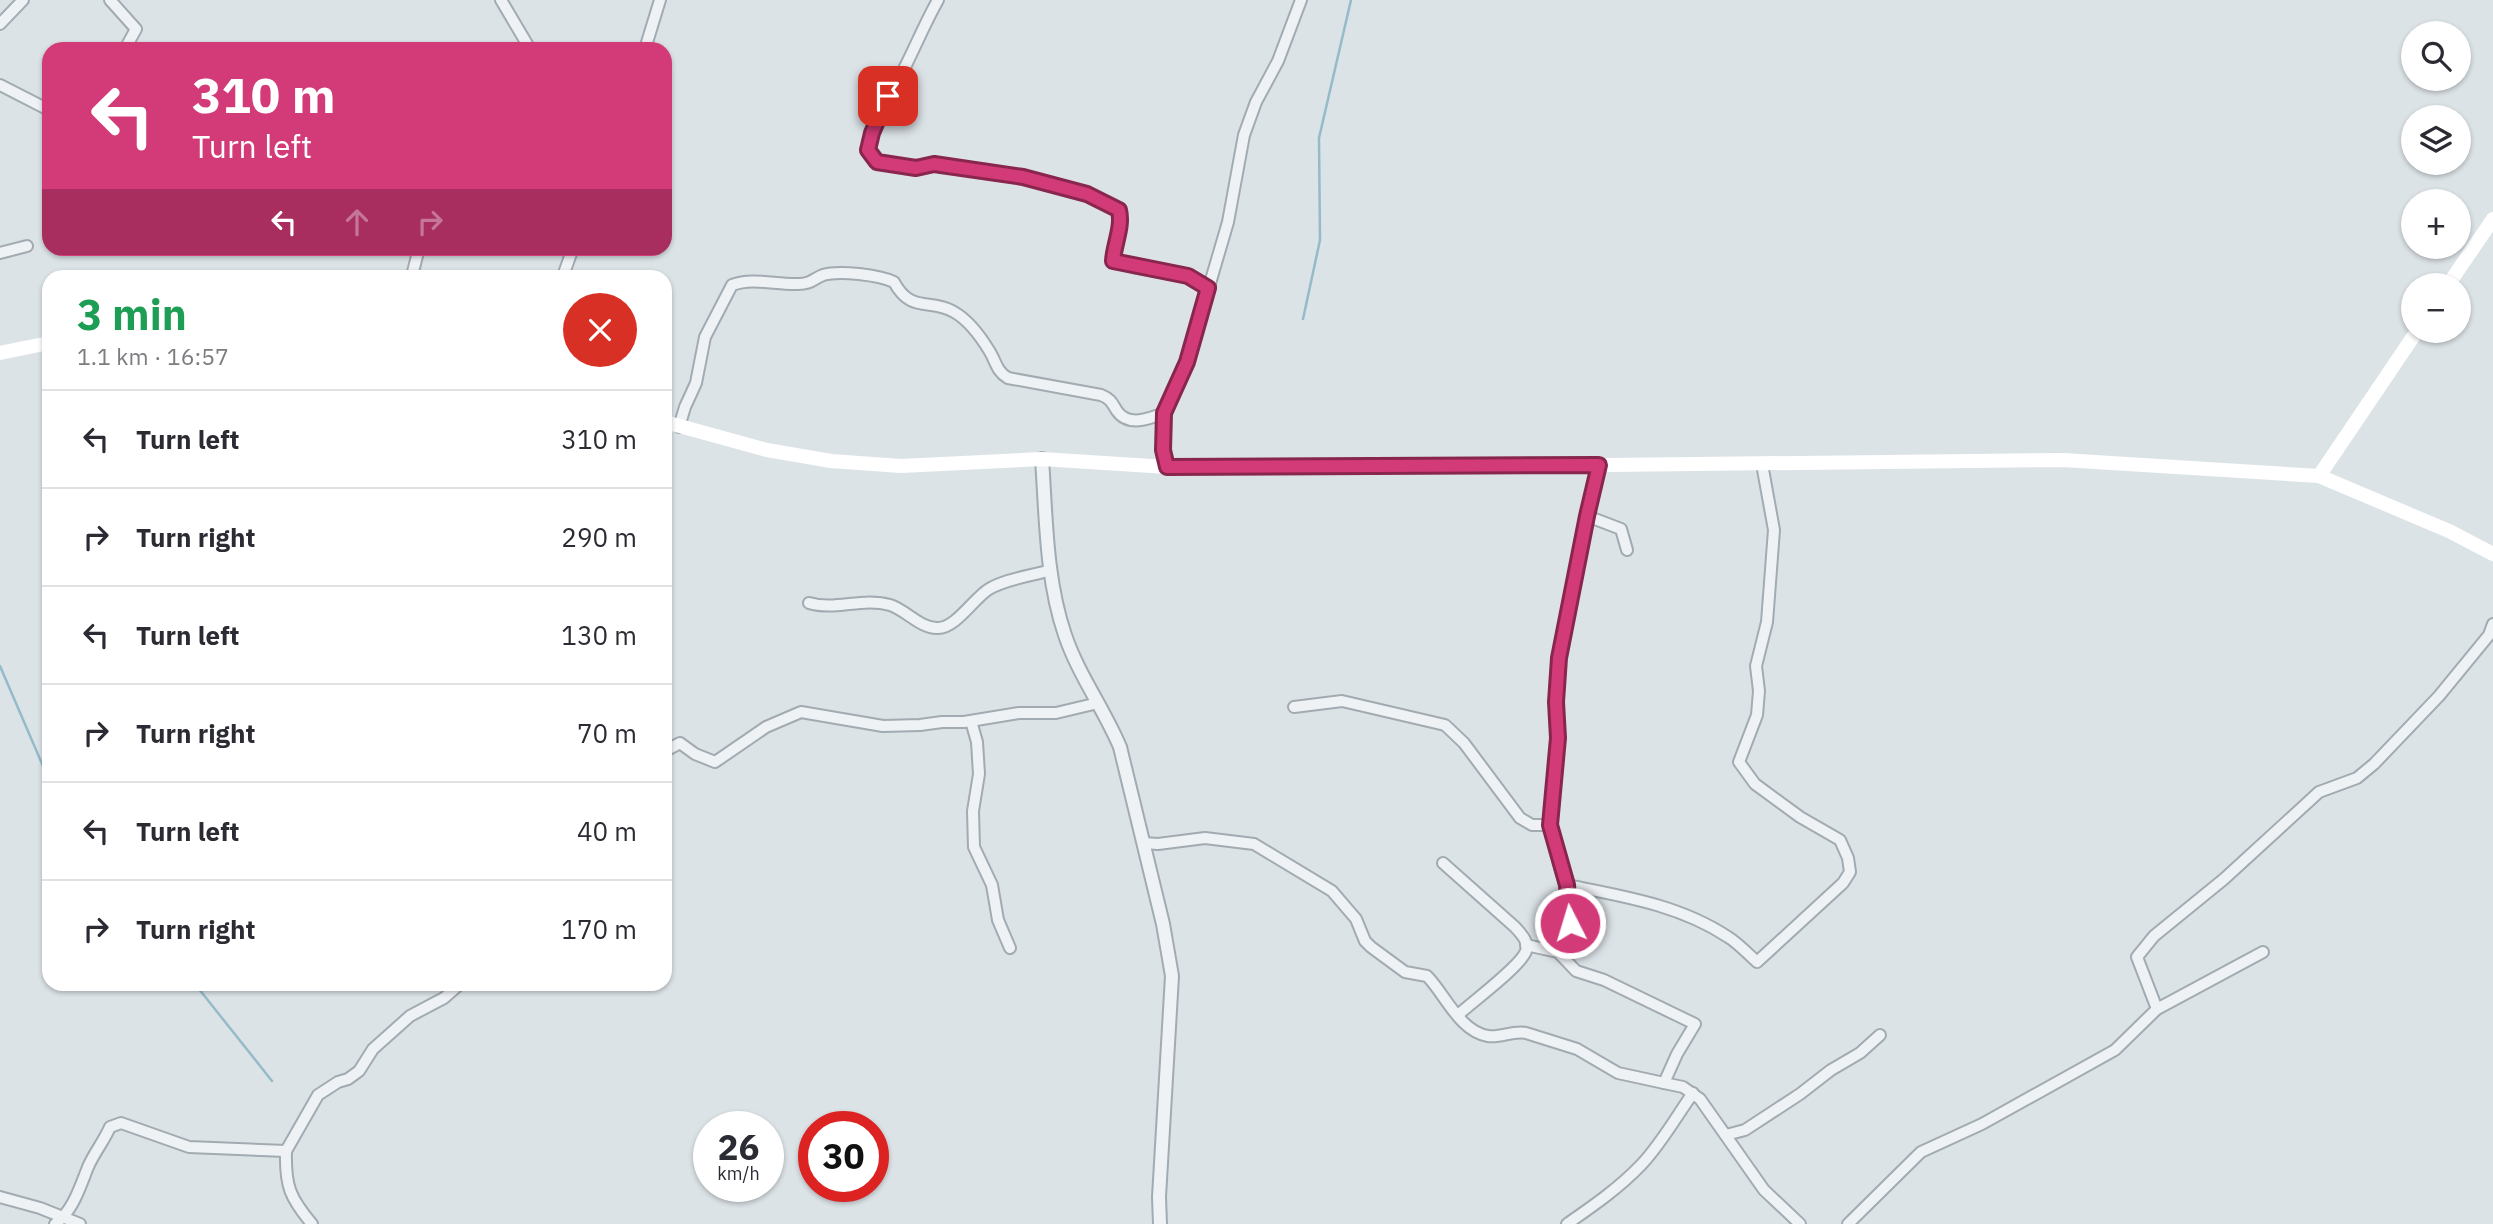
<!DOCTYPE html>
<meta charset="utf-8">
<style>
:root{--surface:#fff;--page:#f2f2f3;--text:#2b2b33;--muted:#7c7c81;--line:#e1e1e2}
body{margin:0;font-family:"IBM Plex Sans",sans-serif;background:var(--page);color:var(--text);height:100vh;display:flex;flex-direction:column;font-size:26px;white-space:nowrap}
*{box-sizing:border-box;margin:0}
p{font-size:23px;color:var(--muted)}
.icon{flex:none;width:38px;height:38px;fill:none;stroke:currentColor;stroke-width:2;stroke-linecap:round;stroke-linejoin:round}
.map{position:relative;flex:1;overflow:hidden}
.details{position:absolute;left:42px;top:270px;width:630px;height:721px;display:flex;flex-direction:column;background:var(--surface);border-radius:21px;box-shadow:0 2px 5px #0004}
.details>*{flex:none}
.hud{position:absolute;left:42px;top:42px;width:630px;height:214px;border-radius:21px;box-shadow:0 2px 5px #0004;background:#d33a78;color:#fff;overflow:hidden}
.tools{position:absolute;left:2401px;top:21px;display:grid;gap:14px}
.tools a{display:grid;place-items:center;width:70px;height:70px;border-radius:50%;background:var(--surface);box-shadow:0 2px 5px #0004;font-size:35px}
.speed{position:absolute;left:693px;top:1111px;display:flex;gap:14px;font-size:35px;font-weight:700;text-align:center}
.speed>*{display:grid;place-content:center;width:91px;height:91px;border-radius:50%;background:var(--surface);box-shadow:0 2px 5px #0004;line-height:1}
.speed small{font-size:18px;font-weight:400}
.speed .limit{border:10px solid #d22;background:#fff;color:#111}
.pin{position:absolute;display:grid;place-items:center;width:60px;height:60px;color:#fff;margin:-30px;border-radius:14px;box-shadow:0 4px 10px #0006}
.me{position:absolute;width:77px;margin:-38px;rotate:355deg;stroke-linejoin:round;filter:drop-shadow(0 0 5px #0008)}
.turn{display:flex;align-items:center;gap:24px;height:147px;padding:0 35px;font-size:32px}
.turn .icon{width:91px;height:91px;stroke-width:2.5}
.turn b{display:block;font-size:49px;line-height:60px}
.lanes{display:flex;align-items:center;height:66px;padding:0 35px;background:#0003;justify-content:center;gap:35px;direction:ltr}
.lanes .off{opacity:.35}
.round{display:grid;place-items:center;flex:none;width:74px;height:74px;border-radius:37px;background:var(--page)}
.overview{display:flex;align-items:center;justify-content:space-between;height:119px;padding:0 35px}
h1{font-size:42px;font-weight:700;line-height:52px;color:#1e9e55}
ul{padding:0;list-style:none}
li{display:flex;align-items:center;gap:21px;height:98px;padding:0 35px;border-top:2px solid var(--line)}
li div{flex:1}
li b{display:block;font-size:26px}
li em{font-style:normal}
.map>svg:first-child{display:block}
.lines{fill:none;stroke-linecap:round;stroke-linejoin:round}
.stream{stroke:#95bbc9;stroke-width:2.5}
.minor-casing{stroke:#a1abb1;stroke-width:14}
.tertiary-casing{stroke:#a1abb1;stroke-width:16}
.minor{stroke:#eff2f5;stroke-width:10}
.tertiary{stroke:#eff2f5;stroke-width:12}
.secondary{stroke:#fff;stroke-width:14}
.route-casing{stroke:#89264e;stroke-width:18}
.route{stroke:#d33a78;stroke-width:12}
</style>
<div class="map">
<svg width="2493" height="1224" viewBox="0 0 2493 1224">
<rect width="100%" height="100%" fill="#dce3e7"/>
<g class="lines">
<!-- stream -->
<g class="stream">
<path d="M1303,319l17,-79 -1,-102 32,-138"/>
<path d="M0,666l49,114"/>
<path d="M195,984l77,97"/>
</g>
<!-- minor casing -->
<g class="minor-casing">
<g id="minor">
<path d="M110,0l26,29 -11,20"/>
<path d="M501,0l29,49"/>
<path d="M938,0c-12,21 -21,43 -32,65 -14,29 -32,53 -38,85l9,12 39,6 18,-4 88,13 65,17 32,16c4,17 -5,34 -6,51l20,6 55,10 19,11"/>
<path d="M0,24l23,-24"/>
<path d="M645,49l15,-49"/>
<path d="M0,85l49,25"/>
<path d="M0,253l27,-7"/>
<path d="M412,276l7,-28"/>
<path d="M563,276l10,-28"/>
<path d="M679,427l6,-20 11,-24 9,-46 27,-52c21,-8 44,0 66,-1 13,0 15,-5 25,-9 16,-5 56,0 71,7 17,32 37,16 60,30 16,9 27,25 36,40 6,10 7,20 18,26l93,17c10,4 11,8 16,16 11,16 32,8 47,2"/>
<path d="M1167,467l-4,-17 1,-37 23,-51 41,-140 16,-87 12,-33 22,-41 23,-61"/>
<path d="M1587,516l34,13 6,21"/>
<path d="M809,603c27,8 53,-6 81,2 16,5 31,24 48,23 18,0 36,-30 51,-39 16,-10 42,-13 62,-19"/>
<path d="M1294,707l48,-6 103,24 19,18 56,75 12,7h18l8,-87 -2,-35 3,-45 28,-142 12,-51"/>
<path d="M971,721l6,21 2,32 -6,37 1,36 18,38 6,35 12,28"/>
<path d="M665,751l15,-8 15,11 20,8 51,-35 35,-15 82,14 37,-1 22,-3h22l55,-9h37l42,-10"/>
<path d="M1550,825l17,60 3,38 -12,29 18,19 28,9 91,44 -18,30 -13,29 19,4 17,12 64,91 36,34"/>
<path d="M1143,843l15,1 47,-6 49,6 78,47 24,28 9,22 6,6 34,25 22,4c18,18 32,55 61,60 13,2 25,-6 38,-3l51,16 41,24 46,10"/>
<path d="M1443,863l72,64c6,7 14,14 11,24 -5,15 -54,51 -68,64"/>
<path d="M1567,885c55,11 113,20 161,52 10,6 20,17 29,25l86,-79 7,-11 -2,-14 -8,-18 -40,-23 -45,-33 -16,-22 18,-47 2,-24 -3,-25 11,-44 7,-92 -12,-66"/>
<path d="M1526,945l32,7"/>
<path d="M2157,1009l-20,-52 17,-21 70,-57 95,-87 38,-14 17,-14 65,-68 50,-61 4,-11"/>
<path d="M1726,1135l19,-5 55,-36 31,-24 29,-17 20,-18"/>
<path d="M286,1151c-1,35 4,47 26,73"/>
<path d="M0,1197l40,11 40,16"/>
<path d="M55,1224c18,-13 25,-37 33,-57 6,-14 16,-26 22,-40l11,-4 68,24 97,4 32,-56 20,-13 10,-3 11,-8 14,-22 37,-33 34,-18 16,-14"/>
<path d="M1567,1224c26,-18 52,-36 74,-59 20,-21 35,-48 52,-72"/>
<path d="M1848,1224l73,-72 61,-28 133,-74 42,-41 106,-57"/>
</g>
</g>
<!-- tertiary casing -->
<g class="tertiary-casing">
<path id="tertiary" d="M1042,459c4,58 4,121 23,176 13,39 39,74 55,112l43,177 9,52 -13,221 1,27"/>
</g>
<!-- minor -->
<use href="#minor" class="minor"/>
<!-- tertiary -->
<use href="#tertiary" class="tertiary"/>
<!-- secondary -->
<g class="secondary">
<path d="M2448,285l45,-66"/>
<path d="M0,353l49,-10"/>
<path d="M665,422l102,28 64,11 70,5 141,-7 125,8 169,1 727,-8 256,16 130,55 44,23"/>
<path d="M2319,476l98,-145"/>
</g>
</g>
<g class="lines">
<!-- route casing -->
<g class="route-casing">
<path id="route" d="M888,96l-16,37 -4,17 9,12 39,6 18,-4 89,13 64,17 32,16c4,17 -5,34 -6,51l75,15 20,12 -21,74 -23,51 -1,37 4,17 432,-2 -12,51 -28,142 -3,44 2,36 -8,87 17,60 3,38"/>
</g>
<!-- route -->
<use href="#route" class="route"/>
</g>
</svg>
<div class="tools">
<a><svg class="icon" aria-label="search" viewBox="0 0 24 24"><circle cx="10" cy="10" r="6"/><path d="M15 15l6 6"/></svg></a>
<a><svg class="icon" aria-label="layers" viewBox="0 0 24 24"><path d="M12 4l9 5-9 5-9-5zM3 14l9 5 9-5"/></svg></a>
<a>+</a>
<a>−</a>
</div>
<div class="speed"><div>26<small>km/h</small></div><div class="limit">30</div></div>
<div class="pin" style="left:888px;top:96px;background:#d93025"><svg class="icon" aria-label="arrive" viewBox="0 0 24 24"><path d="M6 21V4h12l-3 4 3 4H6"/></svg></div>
<svg class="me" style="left:1570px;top:923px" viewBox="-20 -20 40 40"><circle r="17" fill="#d33a78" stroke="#fff" stroke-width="3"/><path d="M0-11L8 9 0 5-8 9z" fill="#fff"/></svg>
<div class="hud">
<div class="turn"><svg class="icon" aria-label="left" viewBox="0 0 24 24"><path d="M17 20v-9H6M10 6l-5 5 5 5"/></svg><div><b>310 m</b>Turn left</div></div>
<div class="lanes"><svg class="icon" aria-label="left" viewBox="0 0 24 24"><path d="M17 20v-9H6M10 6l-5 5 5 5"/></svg><svg class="icon off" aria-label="ahead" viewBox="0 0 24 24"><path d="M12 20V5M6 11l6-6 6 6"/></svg><svg class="icon off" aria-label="right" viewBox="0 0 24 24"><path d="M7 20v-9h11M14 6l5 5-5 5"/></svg></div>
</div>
<section class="details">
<div class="overview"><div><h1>3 min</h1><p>1.1 km · 16:57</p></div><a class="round" style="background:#d93025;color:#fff"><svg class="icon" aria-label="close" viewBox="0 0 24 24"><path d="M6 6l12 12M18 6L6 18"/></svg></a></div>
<ul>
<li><svg class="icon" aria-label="left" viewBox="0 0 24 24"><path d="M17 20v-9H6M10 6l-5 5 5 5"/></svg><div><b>Turn left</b></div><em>310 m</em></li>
<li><svg class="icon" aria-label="right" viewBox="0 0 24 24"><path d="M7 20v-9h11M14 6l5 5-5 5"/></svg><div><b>Turn right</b></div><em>290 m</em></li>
<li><svg class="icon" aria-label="left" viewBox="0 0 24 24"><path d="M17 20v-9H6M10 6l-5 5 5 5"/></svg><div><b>Turn left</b></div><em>130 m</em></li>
<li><svg class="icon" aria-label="right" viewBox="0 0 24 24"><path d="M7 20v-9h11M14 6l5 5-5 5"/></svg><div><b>Turn right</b></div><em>70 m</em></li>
<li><svg class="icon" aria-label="left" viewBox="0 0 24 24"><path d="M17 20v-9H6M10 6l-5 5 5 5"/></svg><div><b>Turn left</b></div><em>40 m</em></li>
<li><svg class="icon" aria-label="right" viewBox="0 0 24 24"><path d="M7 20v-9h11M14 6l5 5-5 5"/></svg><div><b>Turn right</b></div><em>170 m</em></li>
</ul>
</section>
</div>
